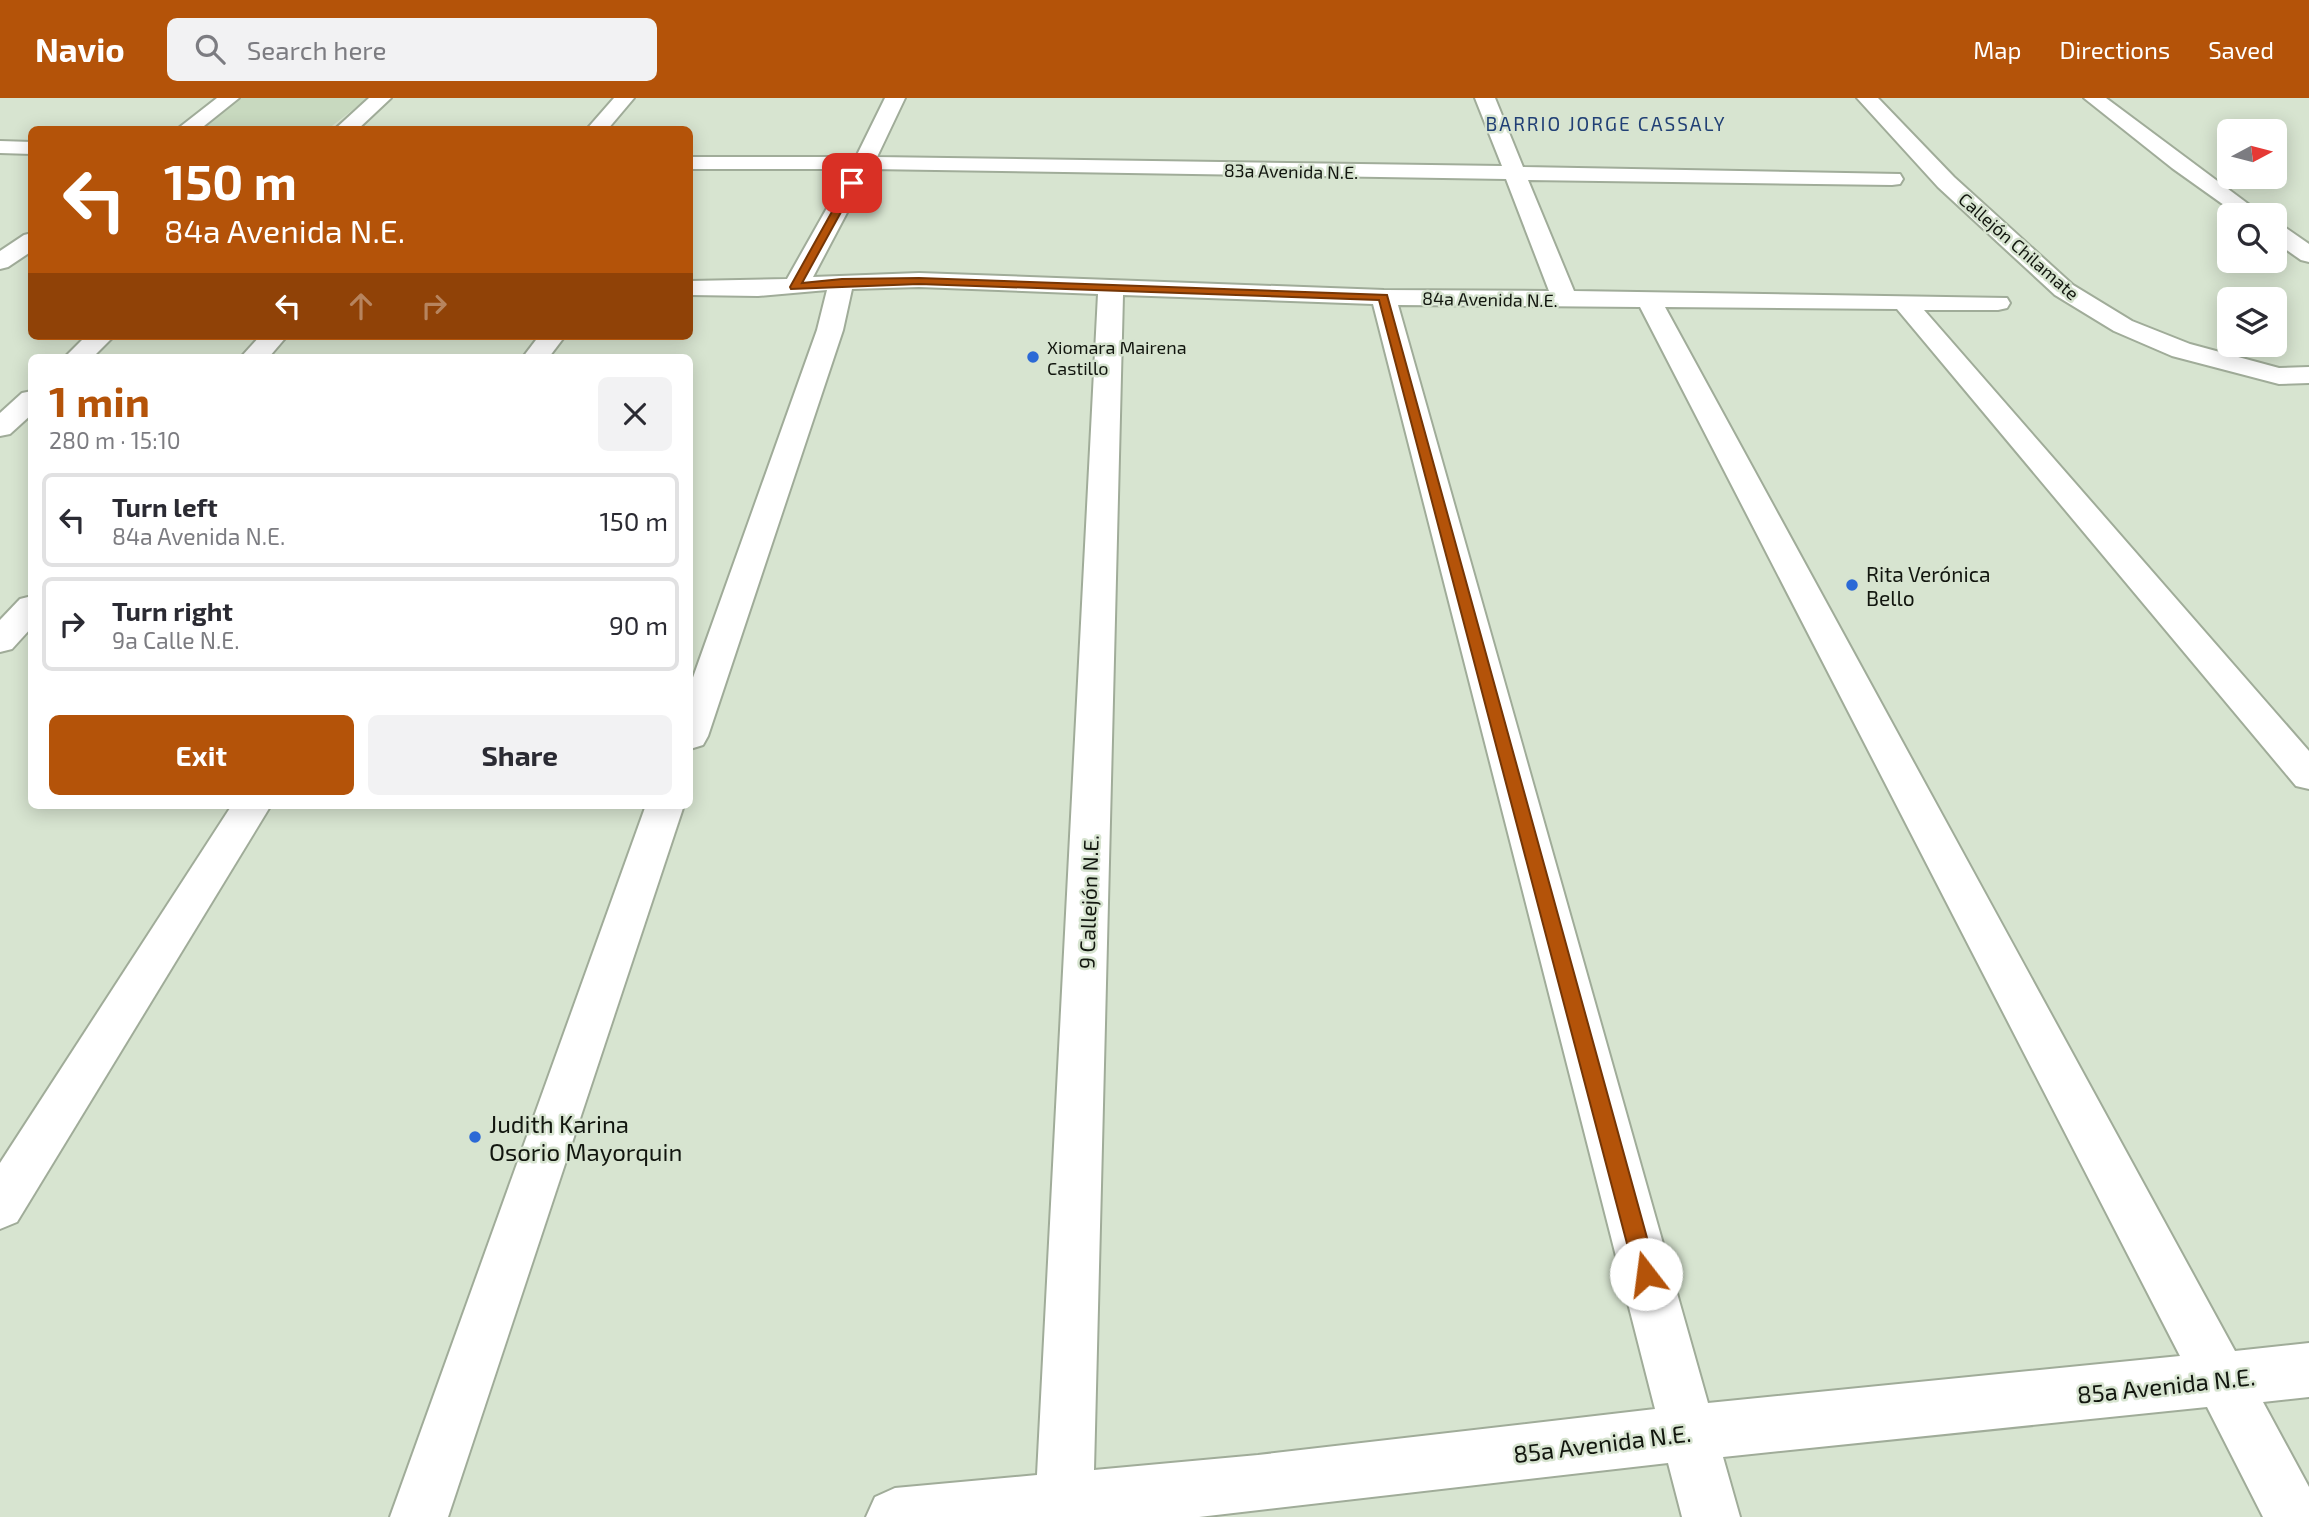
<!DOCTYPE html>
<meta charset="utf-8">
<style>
:root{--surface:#fff;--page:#f2f2f3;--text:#2b2b33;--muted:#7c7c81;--line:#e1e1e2;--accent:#b45309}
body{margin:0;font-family:"Exo 2",sans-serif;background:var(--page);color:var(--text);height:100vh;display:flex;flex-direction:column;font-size:26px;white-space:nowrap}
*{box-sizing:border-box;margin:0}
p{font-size:23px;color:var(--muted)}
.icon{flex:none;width:38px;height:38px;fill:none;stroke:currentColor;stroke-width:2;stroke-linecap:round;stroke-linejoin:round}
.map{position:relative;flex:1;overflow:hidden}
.drawer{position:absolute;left:28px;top:256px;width:665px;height:455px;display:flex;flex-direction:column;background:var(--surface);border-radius:10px;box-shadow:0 4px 18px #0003}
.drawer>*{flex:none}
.guide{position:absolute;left:28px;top:28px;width:665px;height:214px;border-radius:10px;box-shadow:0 4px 18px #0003;background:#b45309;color:#fff;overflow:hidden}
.needle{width:46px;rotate:83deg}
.tools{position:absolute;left:2217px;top:21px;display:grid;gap:14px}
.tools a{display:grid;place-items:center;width:70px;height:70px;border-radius:10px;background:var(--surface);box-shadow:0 4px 18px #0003;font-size:35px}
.pin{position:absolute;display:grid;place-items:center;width:60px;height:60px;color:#fff;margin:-30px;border-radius:14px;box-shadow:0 4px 10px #0006}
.me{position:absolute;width:77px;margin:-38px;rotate:345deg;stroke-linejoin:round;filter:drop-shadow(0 0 5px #0008)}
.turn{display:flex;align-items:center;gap:24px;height:147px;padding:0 21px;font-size:32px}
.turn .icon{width:91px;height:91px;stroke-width:2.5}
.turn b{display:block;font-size:49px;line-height:60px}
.lanes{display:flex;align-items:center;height:66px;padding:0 21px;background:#0003;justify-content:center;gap:35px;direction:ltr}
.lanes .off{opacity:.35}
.round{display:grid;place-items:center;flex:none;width:74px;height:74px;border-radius:10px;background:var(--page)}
.summary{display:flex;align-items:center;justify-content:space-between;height:119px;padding:0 21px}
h1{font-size:42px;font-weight:700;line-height:52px;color:var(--accent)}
.cta{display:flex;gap:14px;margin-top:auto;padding:14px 21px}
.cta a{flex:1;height:80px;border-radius:10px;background:var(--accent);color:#fff;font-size:28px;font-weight:700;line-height:80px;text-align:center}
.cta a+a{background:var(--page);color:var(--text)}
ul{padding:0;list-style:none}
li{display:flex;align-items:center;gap:21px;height:94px;margin:0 14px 10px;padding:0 7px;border:4px solid var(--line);border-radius:10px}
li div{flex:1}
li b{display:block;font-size:26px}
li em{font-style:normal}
header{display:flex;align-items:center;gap:42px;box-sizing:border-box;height:98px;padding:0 35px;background:var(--accent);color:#fff}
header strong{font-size:33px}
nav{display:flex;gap:38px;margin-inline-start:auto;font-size:24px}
.search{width:490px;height:63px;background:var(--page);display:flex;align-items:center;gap:18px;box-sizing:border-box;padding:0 24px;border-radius:10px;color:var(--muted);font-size:26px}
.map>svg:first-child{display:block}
.built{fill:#c8d9bf}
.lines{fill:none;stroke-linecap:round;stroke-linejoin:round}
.street-casing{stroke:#a0ac99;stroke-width:4}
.street{fill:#fff;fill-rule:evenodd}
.route{fill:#b45309;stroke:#753606;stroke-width:2}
.poi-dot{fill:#2b69d6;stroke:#d7e4d0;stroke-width:2.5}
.labels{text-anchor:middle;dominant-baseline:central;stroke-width:5;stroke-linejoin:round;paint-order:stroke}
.far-street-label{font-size:18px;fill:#12160f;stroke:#d7e4d0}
.far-poi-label{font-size:18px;fill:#12160f;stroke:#d7e4d0;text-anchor:start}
.far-neighbourhood-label{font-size:19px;letter-spacing:2px;fill:#203f75;stroke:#d7e4d0}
.poi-label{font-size:21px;fill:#12160f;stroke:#d7e4d0;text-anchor:start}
.street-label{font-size:21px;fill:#12160f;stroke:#d7e4d0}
.near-poi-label{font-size:24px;fill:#12160f;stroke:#d7e4d0;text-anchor:start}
.near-street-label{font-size:24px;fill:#12160f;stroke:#d7e4d0}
</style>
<header>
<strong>Navio</strong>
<div class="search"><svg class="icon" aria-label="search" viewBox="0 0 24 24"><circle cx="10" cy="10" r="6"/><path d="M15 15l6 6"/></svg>Search here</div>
<nav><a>Map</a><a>Directions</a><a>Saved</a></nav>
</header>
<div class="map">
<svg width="2309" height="1419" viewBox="0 0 2309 1419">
<rect width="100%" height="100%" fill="#d7e4d0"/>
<!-- built -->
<path class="built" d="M240,0h128l-40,31 -131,1z"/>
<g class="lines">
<!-- street casing -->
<g class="street-casing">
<g id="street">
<path d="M217,0h22l-40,32h-23z"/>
<path d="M369,0h22l-34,32h-23z"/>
<path d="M614,0h20l-27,32h-21z"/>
<path d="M885,0h20l-28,59 625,9 -27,-68h20l28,69 377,7 3,5 -3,5 -8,1 -364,-5 46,111 433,7 3,5 -3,5 -9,2h-74l385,441v38l-13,-3 -399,-477 -232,-2 570,1044 74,-8v54l-46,5 46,85v30h-46l-56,-110 -484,50 17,60h-58l-14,-54 -469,54h-333l9,-20 20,-9 142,-13 61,-1181 -179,-7 -67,2 -9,41 -135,406 -5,9 -13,4v-63l127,-356 10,-40 -69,6 -68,-1v-14l97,-2 62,-110h-159v-12h166zM870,71l636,10 43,112 -165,-1 -465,-17 -106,4zM1123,197l250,9 282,1105 -397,46 -164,15zM1398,207l242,2 540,1049 -472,47z"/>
<path d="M1857,0h21l76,79 119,108 59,36 58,23 89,24 30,-1v16l-30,1 -107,-28 -58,-25 -59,-36 -117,-108z"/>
<path d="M2084,0h22l157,117h-25l-66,-47z"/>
<path d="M0,43l32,1v12l-32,-1z"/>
<path d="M2275,126l8,2 26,18v18l-8,-2 -26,-18z"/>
<path d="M32,135v18l-24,16 -8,2v-18l24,-16z"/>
<path d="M86,238h28l-21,21h-28z"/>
<path d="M260,238h27l-18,21h-28z"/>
<path d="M539,238h26l-16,21h-26z"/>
<path d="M32,293v23l-22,20 -10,2v-23l22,-20z"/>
<path d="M32,498v31l-20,22 -12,3v-32l20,-21z"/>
<path d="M232,707h39l-254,417 -17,7v-66z"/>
<path d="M646,707h38l-236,712h-58z"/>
</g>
</g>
<!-- street -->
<use href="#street" class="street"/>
</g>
<!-- route -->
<path class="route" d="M852,83l5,2 -55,100 40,-4 77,-1 468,17 270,979 -3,8 -8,3 -7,-3 -4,-8 -256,-974 -460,-16 -128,5 -1,-2 58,-104z"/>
<!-- markers -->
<g class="poi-dot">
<circle cx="1033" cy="259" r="7"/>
<circle cx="1852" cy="487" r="7"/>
<circle cx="475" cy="1039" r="7"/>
</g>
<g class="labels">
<!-- far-street labels -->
<g class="far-street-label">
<text transform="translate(1291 73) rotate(1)">83a Avenida N.E.</text>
<text transform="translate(2019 148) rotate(41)">Callejón Chilamate</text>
<text transform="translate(1490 201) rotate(1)">84a Avenida N.E.</text>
</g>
<!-- far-poi labels -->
<g class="far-poi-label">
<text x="1047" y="249">Xiomara Mairena<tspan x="1047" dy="21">Castillo</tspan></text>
</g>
<!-- far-neighbourhood labels -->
<g class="far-neighbourhood-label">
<text x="1606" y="25">BARRIO JORGE CASSALY</text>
</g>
<!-- poi labels -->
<g class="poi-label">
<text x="1866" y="475">Rita Verónica<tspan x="1866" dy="24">Bello</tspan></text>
</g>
<!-- street labels -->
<g class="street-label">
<text transform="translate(1088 804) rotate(-88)">9 Callejón N.E.</text>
</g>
<!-- near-poi labels -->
<g class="near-poi-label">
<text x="489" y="1025">Judith Karina<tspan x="489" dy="28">Osorio Mayorquin</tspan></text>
</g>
<!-- near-street labels -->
<g class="near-street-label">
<text transform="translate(2166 1287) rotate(-6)">85a Avenida N.E.</text>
<text transform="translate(1602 1345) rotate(-7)">85a Avenida N.E.</text>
</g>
</g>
</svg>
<div class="tools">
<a><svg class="needle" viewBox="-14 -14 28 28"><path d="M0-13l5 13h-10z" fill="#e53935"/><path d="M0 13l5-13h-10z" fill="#7c7c81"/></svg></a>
<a><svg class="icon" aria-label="search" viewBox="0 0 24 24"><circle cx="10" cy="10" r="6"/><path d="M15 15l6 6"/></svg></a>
<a><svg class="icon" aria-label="layers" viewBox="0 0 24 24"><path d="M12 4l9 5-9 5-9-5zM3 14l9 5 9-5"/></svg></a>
</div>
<div class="pin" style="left:852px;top:85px;background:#d93025"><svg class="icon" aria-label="arrive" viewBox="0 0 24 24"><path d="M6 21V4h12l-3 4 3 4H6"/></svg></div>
<svg class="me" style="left:1646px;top:1176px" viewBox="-20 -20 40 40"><circle r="19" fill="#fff"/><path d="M0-13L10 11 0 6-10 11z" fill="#b45309"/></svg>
<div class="guide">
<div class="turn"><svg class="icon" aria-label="left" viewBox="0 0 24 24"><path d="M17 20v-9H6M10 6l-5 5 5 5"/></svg><div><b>150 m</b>84a Avenida N.E.</div></div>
<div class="lanes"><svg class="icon" aria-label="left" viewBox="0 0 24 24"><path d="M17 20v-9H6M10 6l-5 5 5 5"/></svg><svg class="icon off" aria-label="ahead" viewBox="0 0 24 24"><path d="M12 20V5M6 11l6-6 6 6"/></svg><svg class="icon off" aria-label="right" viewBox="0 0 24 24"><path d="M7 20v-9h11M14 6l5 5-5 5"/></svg></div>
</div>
<section class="drawer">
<div class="summary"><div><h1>1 min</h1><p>280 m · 15:10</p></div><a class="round"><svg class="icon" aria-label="close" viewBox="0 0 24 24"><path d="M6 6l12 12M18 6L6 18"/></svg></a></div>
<ul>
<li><svg class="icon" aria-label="left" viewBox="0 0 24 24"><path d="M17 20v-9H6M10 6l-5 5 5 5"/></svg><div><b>Turn left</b><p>84a Avenida N.E.</p></div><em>150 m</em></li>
<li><svg class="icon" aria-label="right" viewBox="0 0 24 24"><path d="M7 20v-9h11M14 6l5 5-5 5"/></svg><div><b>Turn right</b><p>9a Calle N.E.</p></div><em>90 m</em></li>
</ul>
<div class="cta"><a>Exit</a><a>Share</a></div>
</section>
</div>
